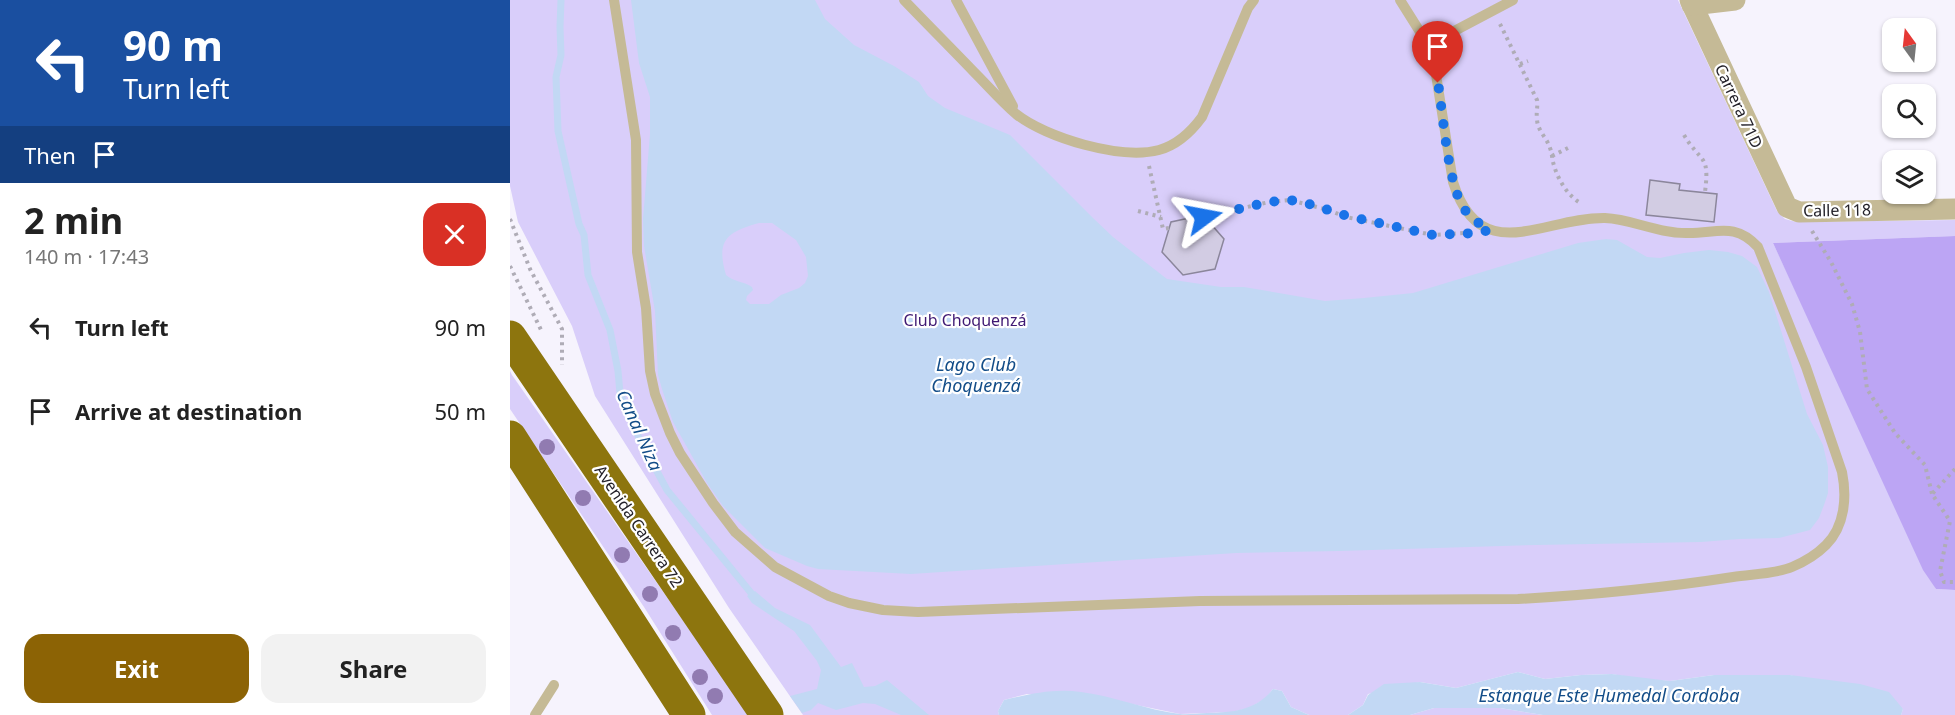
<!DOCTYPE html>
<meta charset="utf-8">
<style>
:root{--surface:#fff;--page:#f2f2f2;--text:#222;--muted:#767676;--accent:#8c6305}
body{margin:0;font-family:"Noto Sans",sans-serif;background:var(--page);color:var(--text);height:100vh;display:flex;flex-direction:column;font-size:22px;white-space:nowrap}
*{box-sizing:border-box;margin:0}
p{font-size:20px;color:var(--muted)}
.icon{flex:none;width:33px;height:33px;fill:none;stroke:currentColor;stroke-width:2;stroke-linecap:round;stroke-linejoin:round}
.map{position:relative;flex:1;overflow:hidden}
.drawer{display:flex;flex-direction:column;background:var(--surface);width:510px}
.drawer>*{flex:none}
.guide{background:#1a4fa0;color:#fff;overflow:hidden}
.needle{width:39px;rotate:345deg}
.fabs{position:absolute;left:1372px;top:18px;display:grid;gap:12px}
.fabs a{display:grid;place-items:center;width:54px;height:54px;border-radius:12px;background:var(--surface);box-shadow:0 2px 4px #0004;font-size:30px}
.pin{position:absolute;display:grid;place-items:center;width:51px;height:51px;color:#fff;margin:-62px -26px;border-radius:50% 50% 50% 0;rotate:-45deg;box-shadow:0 0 6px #0007}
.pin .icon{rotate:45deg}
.me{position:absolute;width:66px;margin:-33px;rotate:77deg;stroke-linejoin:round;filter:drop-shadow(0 0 4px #0008)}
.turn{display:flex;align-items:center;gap:21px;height:126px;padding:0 24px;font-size:27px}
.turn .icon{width:78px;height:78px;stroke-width:2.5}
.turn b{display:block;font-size:42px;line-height:51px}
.then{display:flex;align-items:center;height:57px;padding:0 24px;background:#0003;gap:12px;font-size:22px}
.round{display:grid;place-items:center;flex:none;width:63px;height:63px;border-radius:18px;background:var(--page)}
.summary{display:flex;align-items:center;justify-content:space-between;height:102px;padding:0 24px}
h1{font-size:36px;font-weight:700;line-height:45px}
.action{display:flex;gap:12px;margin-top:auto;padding:12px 24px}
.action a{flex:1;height:69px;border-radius:18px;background:var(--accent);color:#fff;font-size:24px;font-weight:700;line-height:69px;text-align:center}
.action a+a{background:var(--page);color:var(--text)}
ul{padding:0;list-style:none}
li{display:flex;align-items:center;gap:18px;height:84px;padding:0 24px}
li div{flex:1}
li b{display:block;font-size:22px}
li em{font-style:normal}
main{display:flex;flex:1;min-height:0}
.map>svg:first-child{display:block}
.green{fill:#d9cefa}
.forest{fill:#bca5f4}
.water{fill:#c2d8f4;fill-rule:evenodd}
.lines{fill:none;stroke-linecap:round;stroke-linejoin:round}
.stream{stroke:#c2d8f4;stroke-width:7}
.building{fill:#d2cce3;stroke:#8b869b;stroke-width:1.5}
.path{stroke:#afacb6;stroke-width:4;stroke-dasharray:3 4.5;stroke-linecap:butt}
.lane{stroke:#c5ba96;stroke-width:10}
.street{stroke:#c5ba96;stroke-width:21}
.highway{stroke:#8d750e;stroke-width:33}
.tree{fill:#917bb1}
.route{stroke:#1a73e8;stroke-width:10;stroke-dasharray:0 18}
.labels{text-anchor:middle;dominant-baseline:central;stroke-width:4.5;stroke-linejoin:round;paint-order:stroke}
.street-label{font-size:16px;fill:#24222a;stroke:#fff}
.park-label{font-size:16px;fill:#3f1973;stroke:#fff}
.water-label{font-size:18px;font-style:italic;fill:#134d88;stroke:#fff}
</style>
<main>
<section class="drawer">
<div class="guide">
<div class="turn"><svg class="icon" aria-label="left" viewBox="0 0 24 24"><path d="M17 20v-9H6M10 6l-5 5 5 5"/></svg><div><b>90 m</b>Turn left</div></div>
<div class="then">Then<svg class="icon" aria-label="arrive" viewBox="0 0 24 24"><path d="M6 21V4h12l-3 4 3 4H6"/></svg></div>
</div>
<div class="summary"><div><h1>2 min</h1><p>140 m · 17:43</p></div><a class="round" style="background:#d93025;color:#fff"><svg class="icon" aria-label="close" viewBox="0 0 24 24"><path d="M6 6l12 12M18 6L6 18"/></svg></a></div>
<ul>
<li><svg class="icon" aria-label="left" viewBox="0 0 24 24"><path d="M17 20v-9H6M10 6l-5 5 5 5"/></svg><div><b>Turn left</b></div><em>90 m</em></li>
<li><svg class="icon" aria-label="arrive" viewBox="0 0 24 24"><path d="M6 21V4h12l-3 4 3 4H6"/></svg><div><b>Arrive at destination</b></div><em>50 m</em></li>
</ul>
<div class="action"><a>Exit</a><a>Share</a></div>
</section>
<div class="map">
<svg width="1445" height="715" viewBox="0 0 1445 715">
<rect width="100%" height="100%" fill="#f6f3fd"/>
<!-- green -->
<g class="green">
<path d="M0,0h1168l99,211 8,8 11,3 159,-2v16l-182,7 163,346 19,1v125h-54l2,-6 -113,-34h-76l-44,6 -31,-2 -27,-5 -31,1 -36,4 -27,-7 -62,16 -36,-6 -52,12 -5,11 -15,10h-39l-18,-8 -9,-16 -9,-2 -8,10 -16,9 -17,4 -52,2 -63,-13 -90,-7 -23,6 -6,11 1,4h-196l-74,-107 -134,-212 -23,-70 -54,-104 -8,-36z"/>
<path d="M0,371l2,4 237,340h-37l-68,-108 -134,-198z"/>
<path d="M924,708h66l43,7h-133z"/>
</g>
<!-- forest -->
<path class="forest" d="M1445,236v354l-19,-1 -13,-19 -150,-327z"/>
<!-- water -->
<g class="water">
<path d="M121,0h184l10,19 29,26 40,21 25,16 9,14 17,12 65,27 83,83 20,19 54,42 54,8h23l81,14 39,-3 49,-5 165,-50 28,-4 11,1 30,17 13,1 24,-5 25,-3 19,2 14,4 15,11 12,25 38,122 16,31 5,22v26l-4,12 -5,13 -9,12 -31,8 -40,1 -38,3 -165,3 -197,6 -103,2 -325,21 -93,-5 -11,-3 -42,-18 -42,-42 -16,-23 -34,-61 -11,-33 -4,-14 -3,-64 -11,-65 -1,-27 7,-85v-37l-11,-34zM249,223h13l24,17 10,17 2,19 -3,7 -6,5 -18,7 -12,9h-19l-4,-4 1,-4 6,-6 -1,-3c-9,-6 -18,-5 -26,-12 -10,-34 0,-43 33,-52z"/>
<path d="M245,591l20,17 35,17 31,42 11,-4 12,24 11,-1 12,-6 42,35h-28l-26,-11 -12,-1 -27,7 -18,-7 -7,7 -9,3 -12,-17 27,-7 4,-19 -4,-9 -23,-30 -42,-28 -5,-7z"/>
<path d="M1008,672l27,7 36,-4 31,-1 58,7 44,-6h76l70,9 29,8 14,17 -2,6h-358l-43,-7h-66l-24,7h-62l15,-10 5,-10 16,-11 36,-2 36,6z"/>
<path d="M763,689l9,2 9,16 18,8h-310l-1,-4 6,-11c25,-6 51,-12 77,-8 33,4 65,18 99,22 8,1 18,-1 27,-1 27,-1 48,-2 66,-24z"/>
</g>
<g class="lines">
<!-- stream -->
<path class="stream" d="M51,0l-1,27 1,28 -5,22 2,54 21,93 5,11 4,40 22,55 8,41 2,22 19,45 28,52 89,109"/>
</g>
<!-- building -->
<g class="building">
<path d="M1140,180l30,4 -1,6 38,4 -3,28 -68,-7z"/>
<path d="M693,215l21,24 -9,30 -32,6 -21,-23 9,-30z"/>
</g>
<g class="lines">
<!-- path -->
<g class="path">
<path d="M990,24l37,76c1,7 -1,12 0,19 0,11 10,19 13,29 2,5 2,10 3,14 4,16 14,34 29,42"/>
<path d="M1010,64l8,-3"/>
<path d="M1174,135c17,29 26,18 21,57"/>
<path d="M1042,156l16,-8"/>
<path d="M639,166l14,63 6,-1"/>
<path d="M628,211l23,6"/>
<path d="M694,217l65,-15 21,-2 38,10 18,7 87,18 32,-2"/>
<path d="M0,219l20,50 32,60v36"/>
<path d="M1302,231l19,31 21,42 8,28 7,57 28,44 30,32 7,29"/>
<path d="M0,266l32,66"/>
<path d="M1445,469l-23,25 18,27 -10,50 4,11h11"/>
</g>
<!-- lane -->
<g class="lane">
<path d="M104,0l22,140 1,112 9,56 4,63 5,23 15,39 10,20 33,50 22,29 40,35 54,29 20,7 34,7 35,2 282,-11 318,-2c72,-4 144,-11 215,-22 17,-3 43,-3 59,-10 12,-5 25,-13 34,-22 19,-19 21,-48 16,-73l-36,-105 -48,-120c-24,-26 -42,-13 -72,-14 -30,0 -54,-14 -81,-15 -61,-1 -125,51 -152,-36l-19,-120 -7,-19 -27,-43"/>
<path d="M394,0c23,24 47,48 70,72 14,14 27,29 42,42 30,24 105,46 143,36 18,-5 32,-18 43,-33l46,-109 6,-8"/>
<path d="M446,0l57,106"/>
<path d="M917,43l16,-6 70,-37"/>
<path d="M25,715l19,-30"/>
</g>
<!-- street -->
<g class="street">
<path d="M1180,0l97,207 12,5 156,-3"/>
<path d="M1182,5l43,-5"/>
</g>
<!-- highway -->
<g class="highway">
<path d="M0,337l257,378"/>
<path d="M0,437l179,278"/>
</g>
</g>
<!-- trees -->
<g class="tree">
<circle cx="37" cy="447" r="8"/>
<circle cx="73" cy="498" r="8"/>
<circle cx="112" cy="555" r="8"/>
<circle cx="140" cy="594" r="8"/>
<circle cx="163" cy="633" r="8"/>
<circle cx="190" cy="677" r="8"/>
<circle cx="205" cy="696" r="8"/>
</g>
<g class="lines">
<!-- route -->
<path class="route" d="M694,217l65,-15 21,-2 16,3 41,13 86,19 43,-2 14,-3c-10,-6 -19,-11 -25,-20 -17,-22 -22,-97 -27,-127"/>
</g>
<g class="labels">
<!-- street labels -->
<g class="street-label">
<text transform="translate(1229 106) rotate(65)">Carrera 71D</text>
<text transform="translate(1327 210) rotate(-1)">Calle 118</text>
<text transform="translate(129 526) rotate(56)">Avenida Carrera 72</text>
</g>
<!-- park labels -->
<g class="park-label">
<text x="455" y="320">Club Choquenzá</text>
</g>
<!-- water labels -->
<g class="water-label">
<text x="466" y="364">Lago Club<tspan x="466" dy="21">Choquenzá</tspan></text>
<text transform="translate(130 430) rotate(66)">Canal Niza</text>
<text x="1099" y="695">Estanque Este Humedal Cordoba</text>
</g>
</g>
</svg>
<div class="fabs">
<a><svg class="needle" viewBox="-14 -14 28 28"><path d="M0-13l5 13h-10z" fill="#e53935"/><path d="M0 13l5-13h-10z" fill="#767676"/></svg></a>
<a><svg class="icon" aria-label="search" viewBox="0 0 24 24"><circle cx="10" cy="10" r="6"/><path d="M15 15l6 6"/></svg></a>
<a><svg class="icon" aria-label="layers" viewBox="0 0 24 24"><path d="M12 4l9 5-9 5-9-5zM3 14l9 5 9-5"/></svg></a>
</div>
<div class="pin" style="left:928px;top:83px;background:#d93025"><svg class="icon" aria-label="arrive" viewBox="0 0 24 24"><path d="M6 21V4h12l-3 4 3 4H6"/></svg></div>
<svg class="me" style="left:694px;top:217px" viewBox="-20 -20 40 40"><path d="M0-17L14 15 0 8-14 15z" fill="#1a73e8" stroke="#fff" stroke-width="4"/></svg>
</div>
</main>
